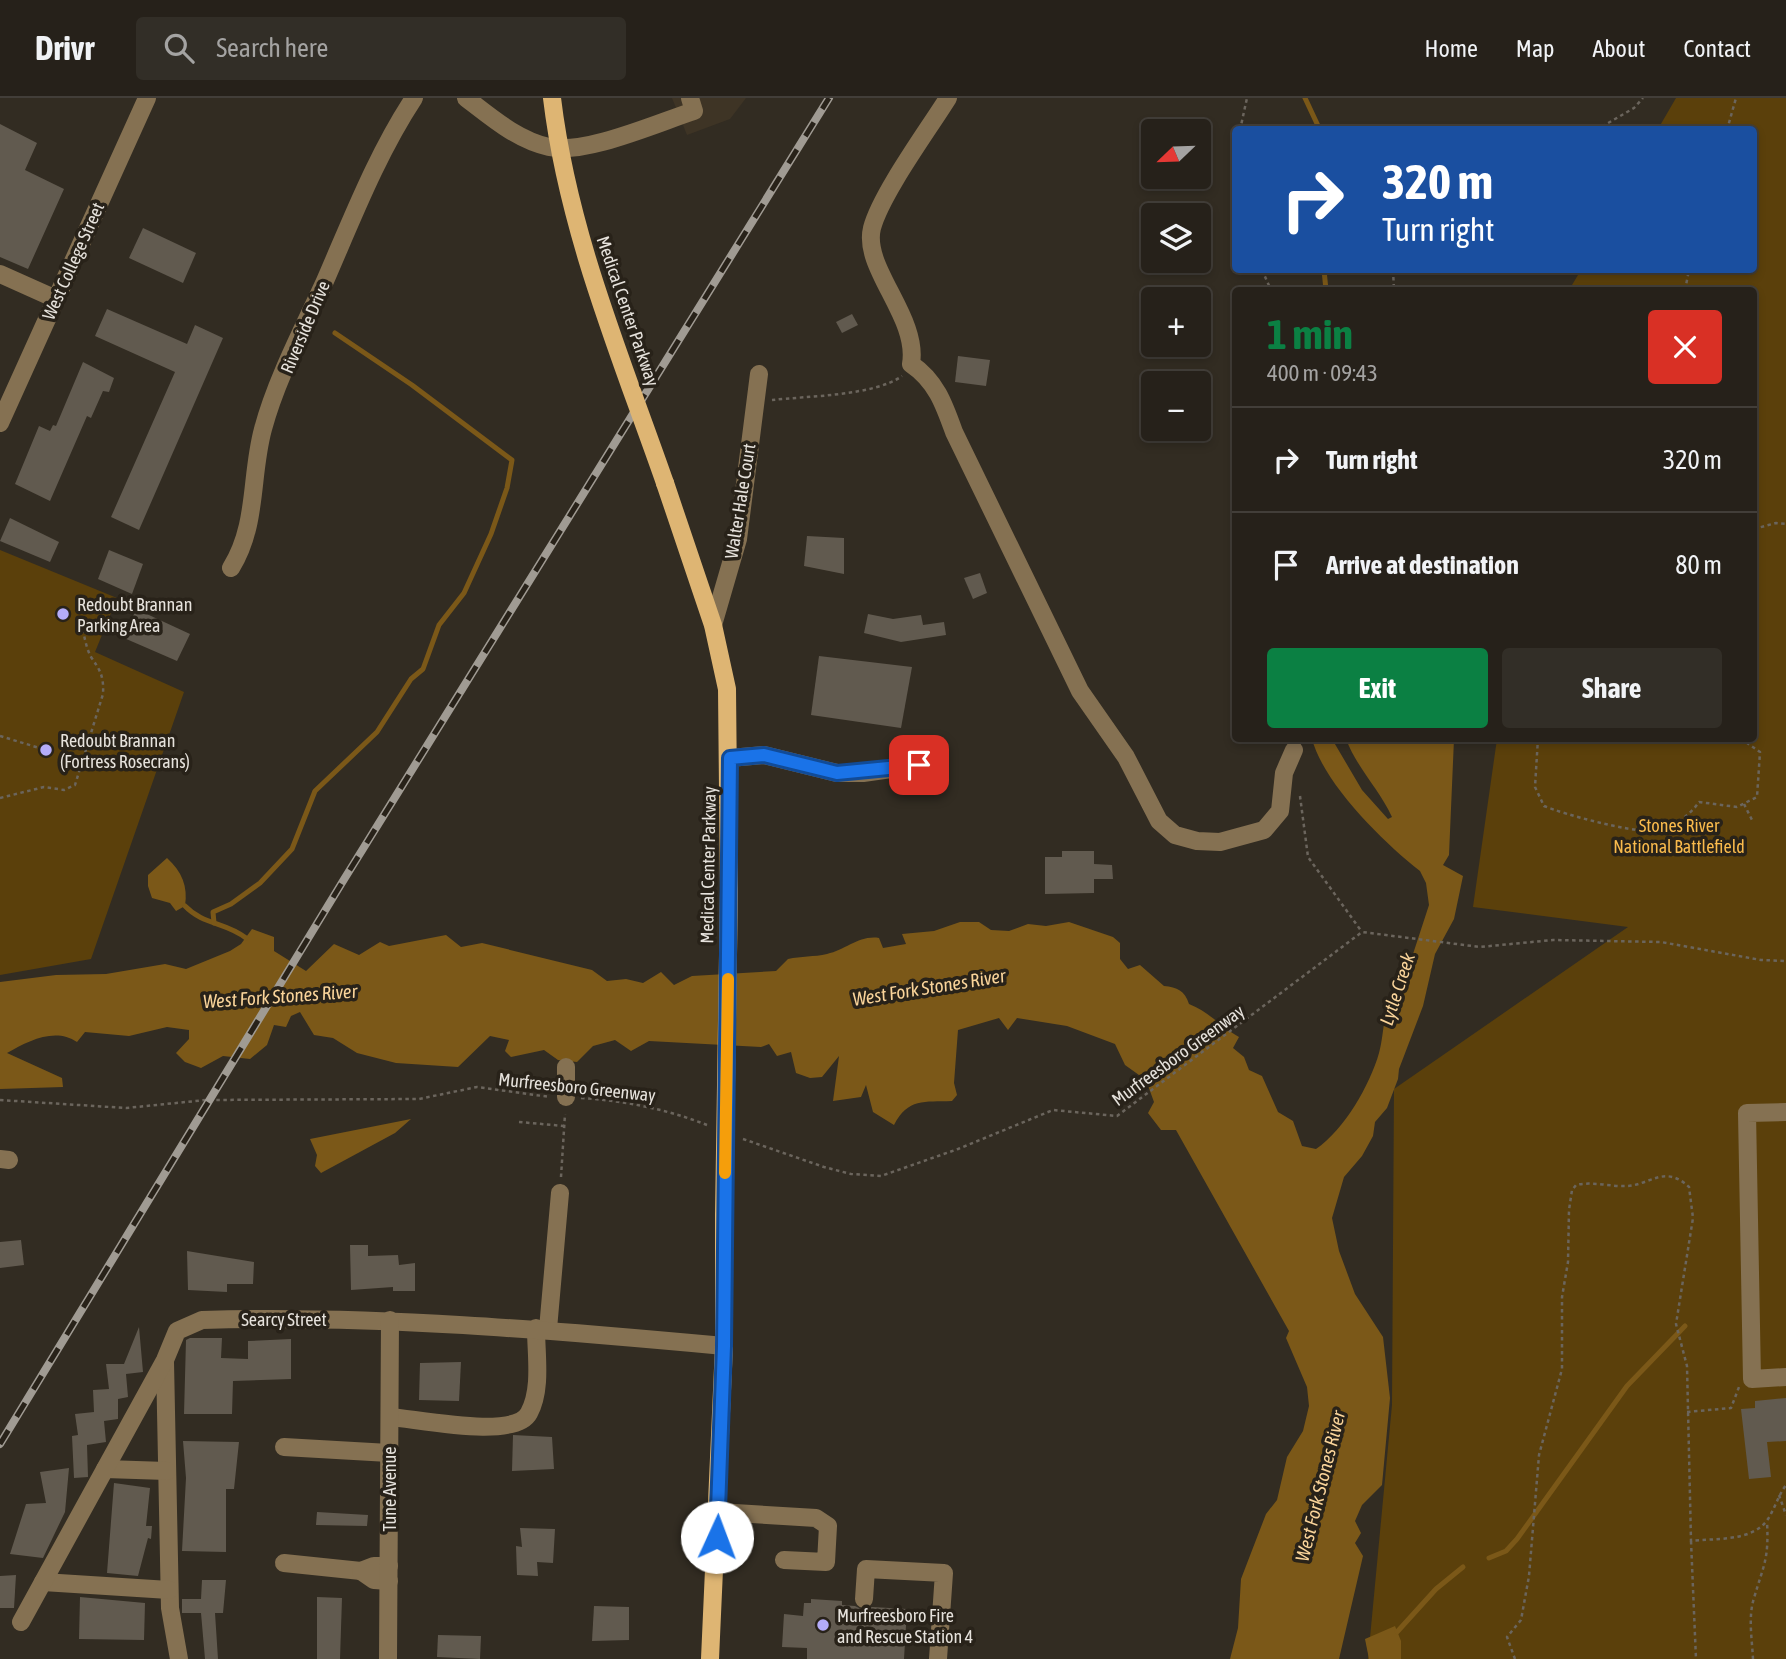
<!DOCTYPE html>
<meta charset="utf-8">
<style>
:root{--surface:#26211a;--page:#322e27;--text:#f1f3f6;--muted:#a4a3a2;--line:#423e39;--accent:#0b8043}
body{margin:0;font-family:"Asap Condensed",sans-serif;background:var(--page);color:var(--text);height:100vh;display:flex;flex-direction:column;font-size:26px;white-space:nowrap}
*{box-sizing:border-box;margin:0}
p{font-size:23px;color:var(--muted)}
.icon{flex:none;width:38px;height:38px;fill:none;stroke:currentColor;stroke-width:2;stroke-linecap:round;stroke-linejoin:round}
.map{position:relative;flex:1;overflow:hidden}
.panel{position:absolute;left:1232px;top:189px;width:525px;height:455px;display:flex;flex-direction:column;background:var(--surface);border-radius:7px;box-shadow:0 4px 10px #0003,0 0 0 2px var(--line)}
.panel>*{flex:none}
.guide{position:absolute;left:1232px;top:28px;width:525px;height:147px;border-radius:7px;box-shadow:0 4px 10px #0003,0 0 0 2px var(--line);background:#1a4fa0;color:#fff;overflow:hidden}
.needle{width:46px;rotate:247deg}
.tools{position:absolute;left:1141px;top:21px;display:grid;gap:14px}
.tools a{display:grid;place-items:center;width:70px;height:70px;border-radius:7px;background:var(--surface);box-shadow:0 4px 10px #0003,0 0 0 2px var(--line);font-size:35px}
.pin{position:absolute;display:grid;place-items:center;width:60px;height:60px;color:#fff;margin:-30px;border-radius:14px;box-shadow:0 4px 10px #0006}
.me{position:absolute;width:77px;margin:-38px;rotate:2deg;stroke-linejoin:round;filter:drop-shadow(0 0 5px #0008)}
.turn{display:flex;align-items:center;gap:24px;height:147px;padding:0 35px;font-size:32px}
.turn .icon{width:91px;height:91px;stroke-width:2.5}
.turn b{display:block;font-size:49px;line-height:60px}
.round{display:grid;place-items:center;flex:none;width:74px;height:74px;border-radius:7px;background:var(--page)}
.summary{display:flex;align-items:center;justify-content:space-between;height:119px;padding:0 35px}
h1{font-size:42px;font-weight:700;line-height:52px;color:var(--accent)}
.button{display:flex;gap:14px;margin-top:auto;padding:14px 35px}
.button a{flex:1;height:80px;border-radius:7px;background:var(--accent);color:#fff;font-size:28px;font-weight:700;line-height:80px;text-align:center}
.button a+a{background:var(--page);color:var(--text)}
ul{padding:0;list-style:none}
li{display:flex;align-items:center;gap:21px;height:105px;padding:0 35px;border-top:2px solid var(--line)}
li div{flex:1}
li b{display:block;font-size:26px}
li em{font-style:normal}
header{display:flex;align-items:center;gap:42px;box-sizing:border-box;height:98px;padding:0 35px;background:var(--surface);border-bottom:2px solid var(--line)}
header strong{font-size:33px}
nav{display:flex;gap:38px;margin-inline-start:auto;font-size:24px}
.search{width:490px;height:63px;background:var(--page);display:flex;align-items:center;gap:18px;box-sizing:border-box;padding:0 24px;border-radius:7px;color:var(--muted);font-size:26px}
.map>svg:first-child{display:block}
.built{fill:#3e3425}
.green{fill:#5b400b}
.water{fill:#7b5818}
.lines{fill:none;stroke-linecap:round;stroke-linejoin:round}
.stream{stroke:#7b5818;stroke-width:5}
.building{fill:#615a4f}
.path{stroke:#6b655d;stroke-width:2.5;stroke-dasharray:3.5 3.5;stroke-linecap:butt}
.minor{stroke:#857152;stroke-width:18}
.major{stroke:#deb573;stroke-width:18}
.rail-casing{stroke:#a09b93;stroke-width:8}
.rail{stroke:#282219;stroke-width:5;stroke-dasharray:16;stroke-linecap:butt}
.major-bridge{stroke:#deb573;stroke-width:18}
.route-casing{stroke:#114b97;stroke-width:18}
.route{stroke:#1a73e8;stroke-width:12}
.slow{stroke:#f59e0b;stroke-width:12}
.poi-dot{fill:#b4acf9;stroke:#282219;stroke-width:2.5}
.labels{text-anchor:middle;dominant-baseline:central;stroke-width:7;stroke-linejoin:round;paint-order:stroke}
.street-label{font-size:18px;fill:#e6e2dc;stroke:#282219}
.poi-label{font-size:18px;fill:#e6e2dc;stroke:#282219;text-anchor:start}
.park-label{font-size:18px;fill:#f9ba4c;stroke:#282219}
.water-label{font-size:19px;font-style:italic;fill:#fad49a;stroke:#282219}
</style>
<header>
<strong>Drivr</strong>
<div class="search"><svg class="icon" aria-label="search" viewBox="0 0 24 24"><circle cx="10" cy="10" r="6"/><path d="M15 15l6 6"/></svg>Search here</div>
<nav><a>Home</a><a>Map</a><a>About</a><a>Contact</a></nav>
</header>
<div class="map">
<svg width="1786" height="1561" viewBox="0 0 1786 1561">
<rect width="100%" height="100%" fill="#322c22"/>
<!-- built -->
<path class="built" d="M672,0h74l-16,21 -43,16z"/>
<!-- green -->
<g class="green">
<path d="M1676,0h110v1561h-418l24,-254 2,-316 234,-162 -155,-20 24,-168 257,-1v-448h-185l12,-20h173v-140l-96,-1z"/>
<path d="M0,452l117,48 -22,54 89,40 -93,267 -91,16z"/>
</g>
<!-- water -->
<g class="water">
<path d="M1312,641h20l30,51 26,29 4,-2c-13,-28 -35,-49 -46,-78h108l-5,116 -6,10 20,11 -9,43 -19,35 -12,52 -24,63 -1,10 -11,29 -12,14 -2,14 -11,20 -18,21 -12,41 7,33 16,43 28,43 7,61 -8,87 -20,20 -7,16 6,12 -6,10 8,13 -24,103h-109l8,-31 3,-49 25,-65 11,-14 10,-43 16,-26 6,-25 -2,-19 -21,-49 3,-7 -113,-201h-15l-13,-17 6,-11 -8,-22 -21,-15 -10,-21 -48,-18 -50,-8 -9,12 -9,-12 -41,12 -4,53 3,12 -5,6c-28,1 -44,-3 -58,24l-21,-13 -7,-27 -5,12 -28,4 6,-45 -17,21 -12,1 -14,-5 -5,-21 -14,4 -8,-12 -8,3 -112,-6 -18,10 -16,-11 -22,6 -16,16 -19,-2 -14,-10 -33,7 -6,-6 4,-11 -19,-4 -32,31 -62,-4 -39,-10 -24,-15 -19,-3 -14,-23 -9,4 -5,11 -12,-2 -7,20 -17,14 -27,-3 -22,12 -16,-6 -9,-9 13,-14v-9l-22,-3 -38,9 -44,-4 -8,10c-22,-15 -49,-1 -70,11l55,25 1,9 -63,2v-107l56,-7 50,-1 59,-10 21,5 44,-18 11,-7 11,-15 22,8v14l32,20 28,-27 25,11 21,-13 9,4 57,-11 15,12 21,-4 110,27 15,11 19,-2 17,4 18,-11 13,13 18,-9 84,-5 12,-12c13,-3 26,-2 39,-5 19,-4 32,-19 52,-16l4,10 23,-4 -4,-10 32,-3 26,-9h19l12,8 18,1 19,-7 18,2 23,-4 44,15 7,6v16l8,10 12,-4 24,21c13,1 21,5 25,18 20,8 31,22 50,33l-6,11 11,9 5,13 13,6 16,36 15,9 9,25 14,3c28,-19 54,-64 63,-96 4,-14 4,-30 8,-44l11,-9 31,-95 -3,-22 -6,-12c-37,-29 -96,-87 -108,-132z"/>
<path d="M167,760c15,14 21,28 18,48l-9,5 -6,-8 -18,-5 -4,-12v-11z"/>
<path d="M411,1021l-16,14 -74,40 -6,-7 2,-11 -7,-16z"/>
<path d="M1395,1528l6,15v18h-32l-4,-20z"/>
</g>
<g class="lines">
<!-- stream -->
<g class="stream">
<path d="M1305,0l15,32"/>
<path d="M1324,172l2,20"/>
<path d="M185,808c18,19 41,16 61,32"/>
<path d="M214,825l-1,-11 18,-8 29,-21 32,-34 23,-58 62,-59 34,-53 12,-10 16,-44 25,-32 27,-59 16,-46 5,-28 -100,-75 -77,-52"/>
<path d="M1489,1460l17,-7 11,-12 110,-153 58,-60"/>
<path d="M1397,1534l39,-43 27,-22"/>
</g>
</g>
<!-- building -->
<g class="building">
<path d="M0,26l37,19 -12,27 39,19 -36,80 -28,-12z"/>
<path d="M143,130l53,25 -13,30 -54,-25z"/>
<path d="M107,211l80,35 8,-19 28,13 -84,192 -28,-13 64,-145 -80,-36z"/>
<path d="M852,216l6,11 -16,8 -6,-11z"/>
<path d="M958,258l32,4 -4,26 -31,-4z"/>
<path d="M83,264l31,16 -5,14 -6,-1 -12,27 -4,-2 -37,85 -35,-17 24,-58 11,5 3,-6 3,1z"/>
<path d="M10,420l49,24 -9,20 -50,-21z"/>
<path d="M807,438l37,2v36l-40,-8z"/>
<path d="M109,452l34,14 -11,30 -34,-15z"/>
<path d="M980,475l7,20 -14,6 -9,-21z"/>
<path d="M136,511l54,25 -13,27 -53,-23z"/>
<path d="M868,516l25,5 28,-4 2,10 21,-3 2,13 -45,7 -37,-9z"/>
<path d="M819,558l93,11 -11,61 -90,-13z"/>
<path d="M1062,753h32v13l18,1 1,14h-19v14l-49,1v-37h17z"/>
<path d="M21,1142l3,25 -24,3v-26z"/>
<path d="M350,1147h18v11l30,-1 1,10 16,-2v28h-22v-4l-42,3z"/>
<path d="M187,1153l67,11 -1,22h-26v8l-39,-2z"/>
<path d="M139,1229l4,45 -17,2 2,23 -10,2v20l-14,2 2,21 -19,3 1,32 -14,1 -2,-42 6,-1 -3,-21 19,-2 -1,-22 16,-1 -3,-25h18z"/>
<path d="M190,1240h32l-1,20 27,1v-18l43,-2v40l-58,2 -1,33h-48l2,-74z"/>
<path d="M461,1264l-2,39 -40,-1 1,-37z"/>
<path d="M1786,1300v43l-19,1 4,35 -22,2 -8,-70 14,-1v-7z"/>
<path d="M513,1337l39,2 2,32 -42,2z"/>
<path d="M183,1343l56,1 -5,47h-8v63l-44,-1 4,-73z"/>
<path d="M69,1370l-4,44 -22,46 -33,-4 16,-50 20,-1 -6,-31z"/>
<path d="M114,1385l36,5 -4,38h6l-1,13 -3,-1 -10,38 -31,-3z"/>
<path d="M317,1414l51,3 -1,11 -51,-1z"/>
<path d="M520,1430l35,1 -2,34 -16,-1 1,14 -21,-1 -1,-29 6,1z"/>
<path d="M16,1477l-2,33h-14v-32z"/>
<path d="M202,1482h24l-3,33h-8l3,46h-13l-4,-46h-19v-14h19z"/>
<path d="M80,1499l65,6 -1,37 -65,-1z"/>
<path d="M317,1499l25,1 -2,61h-23z"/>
<path d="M811,1501l31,2v4l13,1 8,4 9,-3 35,2 -3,50h-97v-11l-25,-1 2,-33 19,2 1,-13h7z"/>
<path d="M594,1508l35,1v33l-37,1z"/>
<path d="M438,1537l43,1 -1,23 -43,-2z"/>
</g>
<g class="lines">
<!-- path -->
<g class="path">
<path d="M1240,32l7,-32"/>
<path d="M1596,32l38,-22 9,-10"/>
<path d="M1727,32l9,-32"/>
<path d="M1236,57l-4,17 4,28"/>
<path d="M1262,172l9,20"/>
<path d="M1393,172l1,20"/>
<path d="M1685,192l4,-20"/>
<path d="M772,302c35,-4 102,-4 130,-24"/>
<path d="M1754,431l22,-6 10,1"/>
<path d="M0,638l46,14"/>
<path d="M1538,640l-3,49 9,19c22,9 83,25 105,25 20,-1 40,-14 50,-29l38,5 20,-10 3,-45 -20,-14"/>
<path d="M1300,698l8,61 54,75"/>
<path d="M0,700l44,-11 20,3 11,-5 28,-91c1,-18 -3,-24 -12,-37 -6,-11 -8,-28 -10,-40"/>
<path d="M1744,706l8,16"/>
<path d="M581,1000c45,3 85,11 126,27"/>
<path d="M0,1002l126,8 80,-8 213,-1 58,-12 73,10"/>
<path d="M519,1024l45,4"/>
<path d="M743,1041l81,28 27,7 30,2 77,-27 95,-39 64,6 245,-184 118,15 73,-7 108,2 100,18 25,1"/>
<path d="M561,1079l4,-63"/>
<path d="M1687,1314l44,-4 8,-21"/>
<path d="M1779,1397l7,20"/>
<path d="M1691,1443l5,118"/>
<path d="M1515,1561l-8,-22 14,-17 8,-44 10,-121 23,-86v-72l6,-35 1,-52 3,-20 4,-5c16,-4 35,2 51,1 23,-1 38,-22 62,1l4,31 -17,106 11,42 4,175c24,-3 62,1 77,-22 7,-11 10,-23 18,-34"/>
<path d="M1753,1561c-1,-20 -5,-42 1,-61 10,-34 15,-39 13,-76"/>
</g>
<!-- minor -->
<g class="minor">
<path d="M466,0c25,19 51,42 83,49 36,8 108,-24 145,-36l-4,-13"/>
<path d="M948,0c-20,32 -67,96 -76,130 -10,40 47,89 39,136 25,17 33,40 43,68l126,259 46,66 33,64 16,14 22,6 23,1 44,-12 16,-19 4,-38 10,-23"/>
<path d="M0,176l56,25"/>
<path d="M0,325l147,-325"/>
<path d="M231,470c27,-44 19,-91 32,-139 13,-49 41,-102 62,-148 27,-62 52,-127 89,-183"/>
<path d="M713,527l25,-86 21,-165"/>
<path d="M730,660l34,-3 73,18h26l56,-8"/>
<path d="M566,999v-30"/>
<path d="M1786,1014l-39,1 5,266 34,-2"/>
<path d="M0,1061l9,1"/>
<path d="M548,1231l12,-136"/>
<path d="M165,1264l5,246 9,51"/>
<path d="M390,1319c28,2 125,23 139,-4 13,-24 7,-58 7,-85"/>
<path d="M284,1349l105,6"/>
<path d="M105,1371l62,2"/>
<path d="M718,1414l98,6 12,8 -2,36 -42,-2"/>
<path d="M284,1465l77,8"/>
<path d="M389,1483l-15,-1 -13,-9 13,-5h15"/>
<path d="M43,1484l126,8"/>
<path d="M864,1501l2,-30 78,4 -6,86"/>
<path d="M21,1524l144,-262 12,-29 25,-11c175,-5 348,10 522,26"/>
<path d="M388,1561l2,-339"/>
</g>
<!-- major -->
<g class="major">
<path d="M665,385l48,142 14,64 2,201"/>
<path d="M710,1561l14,-313v-130"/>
</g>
<!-- rail casing -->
<g class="rail-casing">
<path id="rail" d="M0,1346l343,-563 486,-783"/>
</g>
<!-- rail -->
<use href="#rail" class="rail"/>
<!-- major-bridge -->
<g class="major-bridge">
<path d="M552,0c16,134 69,259 113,385"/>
<path d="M724,1118l5,-326"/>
</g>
</g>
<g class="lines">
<!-- route casing -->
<g class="route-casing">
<path id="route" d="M717,1439l7,-191 6,-588 34,-3 73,18 82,-8"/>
</g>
<!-- route -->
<use href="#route" class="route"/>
<!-- slow -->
<path class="slow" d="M725,1075l3,-194"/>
</g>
<!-- markers -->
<g class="poi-dot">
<circle cx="63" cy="516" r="7"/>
<circle cx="46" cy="652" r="7"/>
<circle cx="823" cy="1527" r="7"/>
</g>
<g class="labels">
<!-- street labels -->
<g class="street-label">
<text transform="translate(73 163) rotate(-66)">West College Street</text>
<text transform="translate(628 213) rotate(71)">Medical Center Parkway</text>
<text transform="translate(305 229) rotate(-67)">Riverside Drive</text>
<text transform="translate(740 403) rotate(-81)">Walter Hale Court</text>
<text transform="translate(708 767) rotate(-89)">Medical Center Parkway</text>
<text transform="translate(1178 957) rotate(-36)">Murfreesboro Greenway</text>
<text transform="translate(577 989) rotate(6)">Murfreesboro Greenway</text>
<text x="284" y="1221">Searcy Street</text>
<text transform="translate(389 1391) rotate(-90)">Tune Avenue</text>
</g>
<!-- poi labels -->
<g class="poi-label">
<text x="77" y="506">Redoubt Brannan<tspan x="77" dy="21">Parking Area</tspan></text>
<text x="60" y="642">Redoubt Brannan<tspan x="60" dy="21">(Fortress Rosecrans)</tspan></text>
<text x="837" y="1517">Murfreesboro Fire<tspan x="837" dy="21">and Rescue Station 4</tspan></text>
</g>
<!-- park labels -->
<g class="park-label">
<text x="1679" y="727">Stones River<tspan x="1679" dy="21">National Battlefield</tspan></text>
</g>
<!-- water labels -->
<g class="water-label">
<text transform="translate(929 889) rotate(-9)">West Fork Stones River</text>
<text transform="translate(1397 891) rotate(-72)">Lytle Creek</text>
<text transform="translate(280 898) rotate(-4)">West Fork Stones River</text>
<text transform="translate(1320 1388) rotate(-76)">West Fork Stones River</text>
</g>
</g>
</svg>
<div class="tools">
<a><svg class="needle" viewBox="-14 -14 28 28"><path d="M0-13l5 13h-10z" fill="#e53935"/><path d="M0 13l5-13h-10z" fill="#a4a3a2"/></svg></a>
<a><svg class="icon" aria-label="layers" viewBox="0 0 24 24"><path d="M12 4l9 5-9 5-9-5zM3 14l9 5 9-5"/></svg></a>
<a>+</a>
<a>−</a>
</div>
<div class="pin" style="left:919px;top:667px;background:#d93025"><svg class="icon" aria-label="arrive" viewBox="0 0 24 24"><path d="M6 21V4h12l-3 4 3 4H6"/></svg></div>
<svg class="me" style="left:717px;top:1439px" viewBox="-20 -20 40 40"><circle r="19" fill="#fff"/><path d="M0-13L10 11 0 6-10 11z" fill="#1a73e8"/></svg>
<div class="guide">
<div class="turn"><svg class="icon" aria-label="right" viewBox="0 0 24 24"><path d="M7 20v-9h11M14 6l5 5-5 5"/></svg><div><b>320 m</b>Turn right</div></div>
</div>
<section class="panel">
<div class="summary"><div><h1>1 min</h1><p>400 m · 09:43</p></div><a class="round" style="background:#d93025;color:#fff"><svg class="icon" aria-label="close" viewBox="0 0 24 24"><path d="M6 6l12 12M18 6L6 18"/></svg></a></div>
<ul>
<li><svg class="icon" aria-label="right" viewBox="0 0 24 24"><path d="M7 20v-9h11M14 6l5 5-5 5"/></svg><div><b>Turn right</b></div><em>320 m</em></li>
<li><svg class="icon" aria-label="arrive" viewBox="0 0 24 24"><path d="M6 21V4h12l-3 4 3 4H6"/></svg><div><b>Arrive at destination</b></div><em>80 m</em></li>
</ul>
<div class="button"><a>Exit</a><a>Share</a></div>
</section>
</div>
